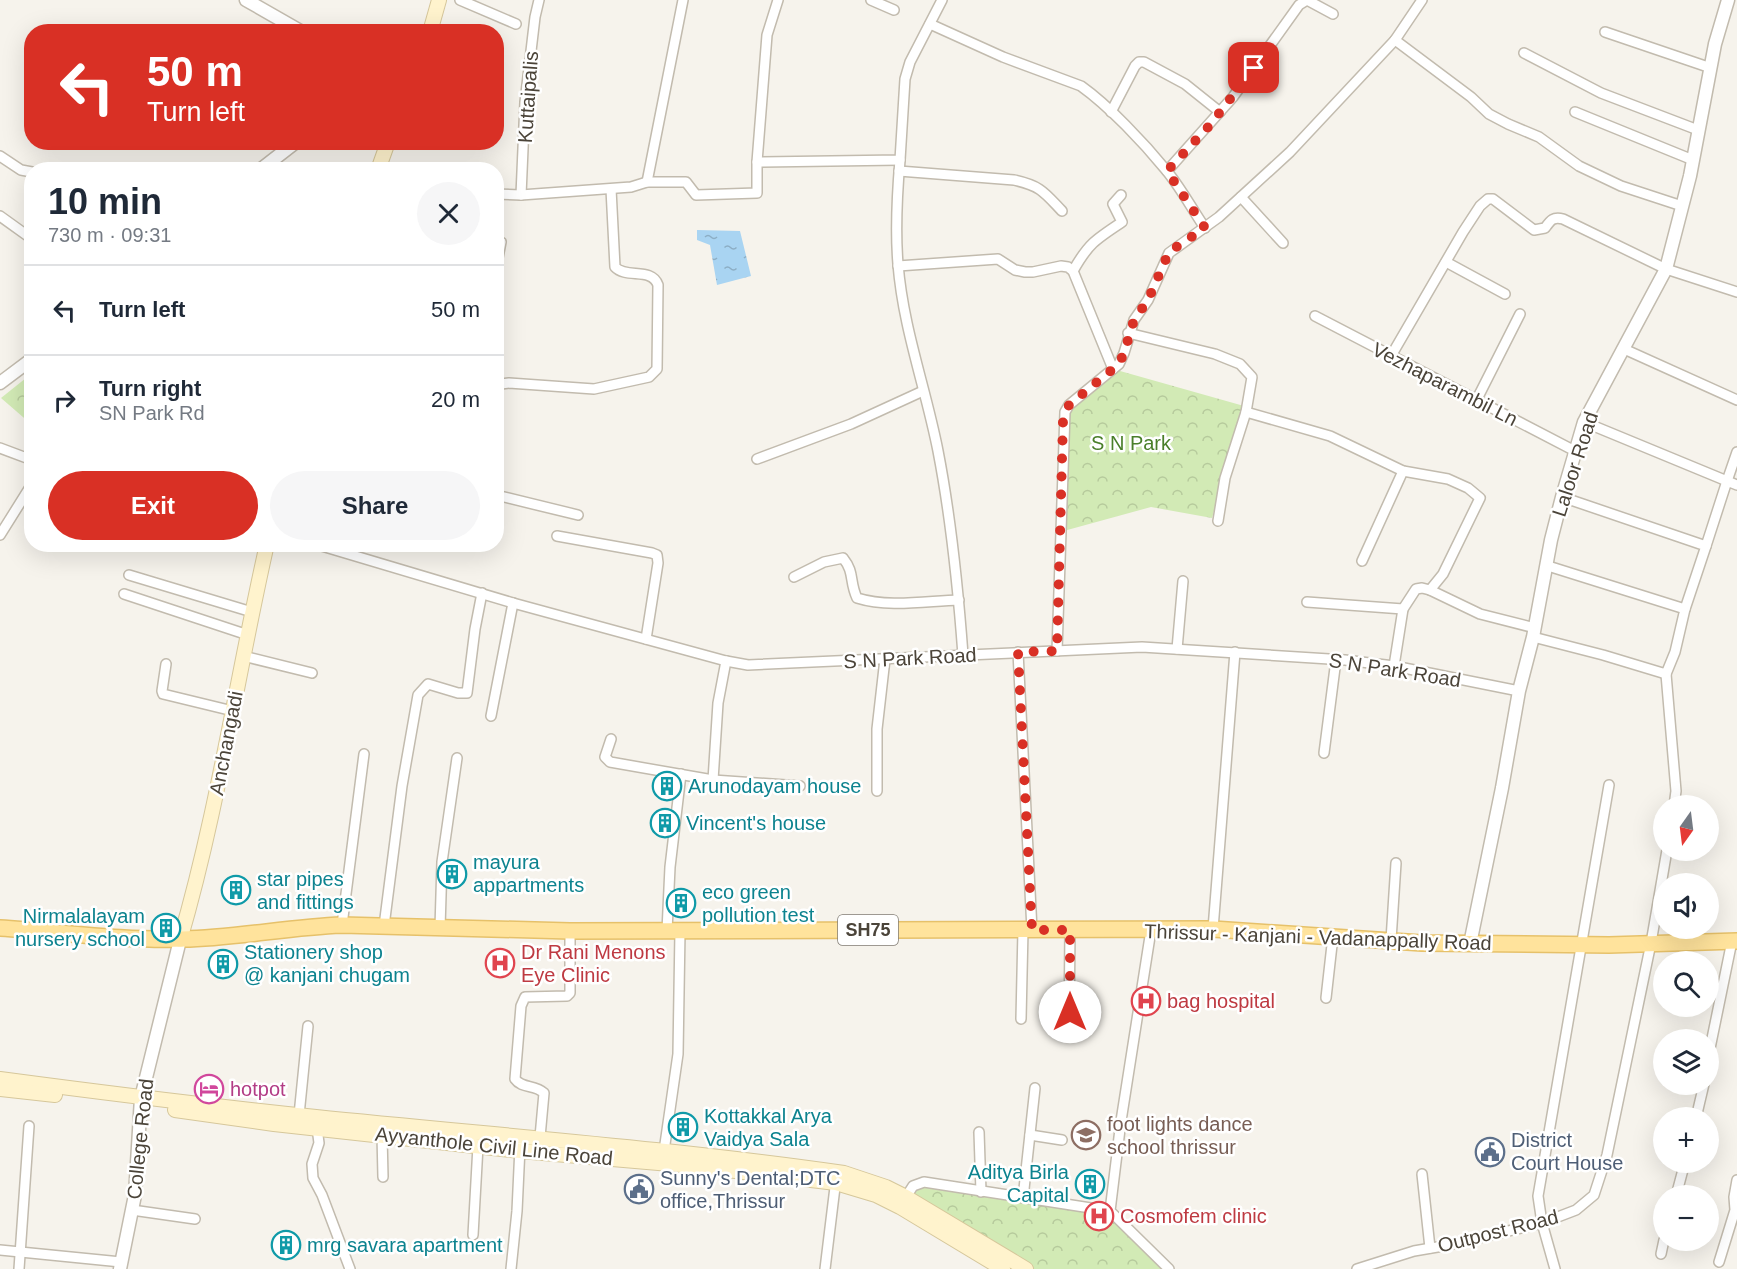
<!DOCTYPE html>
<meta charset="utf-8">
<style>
:root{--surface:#fff;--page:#f6f6f7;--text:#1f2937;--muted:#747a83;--line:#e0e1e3;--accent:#d93025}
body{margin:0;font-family:Helvetica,sans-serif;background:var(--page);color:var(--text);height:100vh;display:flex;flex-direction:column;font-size:22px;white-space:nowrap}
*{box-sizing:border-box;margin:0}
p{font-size:20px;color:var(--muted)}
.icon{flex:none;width:33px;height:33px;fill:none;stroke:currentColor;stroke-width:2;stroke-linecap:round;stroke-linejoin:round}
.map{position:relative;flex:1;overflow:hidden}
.panel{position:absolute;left:24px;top:162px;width:480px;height:390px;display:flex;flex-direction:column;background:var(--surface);border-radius:24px;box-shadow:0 6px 24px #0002}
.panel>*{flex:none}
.top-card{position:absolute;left:24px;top:24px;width:480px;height:126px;border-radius:24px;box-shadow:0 6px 24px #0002;background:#d93025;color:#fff;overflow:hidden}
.needle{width:39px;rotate:194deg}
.controls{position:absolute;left:1653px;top:795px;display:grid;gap:12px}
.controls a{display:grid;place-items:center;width:66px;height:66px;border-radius:50%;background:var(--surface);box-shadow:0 6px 24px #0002;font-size:30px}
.pin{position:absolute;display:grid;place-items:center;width:51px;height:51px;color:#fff;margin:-26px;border-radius:12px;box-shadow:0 3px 9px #0006}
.me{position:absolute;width:66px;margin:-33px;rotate:0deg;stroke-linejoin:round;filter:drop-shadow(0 0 4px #0008)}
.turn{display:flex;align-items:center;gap:21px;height:126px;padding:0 24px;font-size:27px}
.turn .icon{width:78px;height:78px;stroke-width:2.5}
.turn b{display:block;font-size:42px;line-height:51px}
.round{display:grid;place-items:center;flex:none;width:63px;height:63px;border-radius:32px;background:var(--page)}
.headline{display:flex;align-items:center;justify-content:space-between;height:102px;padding:0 24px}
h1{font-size:36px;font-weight:700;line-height:45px}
.cta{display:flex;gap:12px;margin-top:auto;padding:12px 24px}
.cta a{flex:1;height:69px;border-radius:36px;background:var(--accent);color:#fff;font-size:24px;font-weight:700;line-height:69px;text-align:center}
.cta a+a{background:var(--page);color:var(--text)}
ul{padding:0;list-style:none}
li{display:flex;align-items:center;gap:18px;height:90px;padding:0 24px;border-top:2px solid var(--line)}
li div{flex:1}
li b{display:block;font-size:22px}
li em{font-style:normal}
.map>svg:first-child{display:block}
.park{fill:url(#park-crowns)}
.water{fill:url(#water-ripples)}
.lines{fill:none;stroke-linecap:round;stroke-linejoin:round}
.minor-casing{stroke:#c2bbae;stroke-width:12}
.tertiary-casing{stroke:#c2bbae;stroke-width:15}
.secondary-casing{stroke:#d6c79b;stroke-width:16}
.primary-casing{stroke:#e6c16a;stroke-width:18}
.minor{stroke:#fff;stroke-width:9}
.tertiary{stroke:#fff;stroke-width:12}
.secondary{stroke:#fff3cd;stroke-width:14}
.primary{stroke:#ffe39c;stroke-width:15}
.route{stroke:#d93025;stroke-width:10;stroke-dasharray:0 18}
.labels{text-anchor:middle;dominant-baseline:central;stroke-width:5;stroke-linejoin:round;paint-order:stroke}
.shield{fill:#fff;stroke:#817c74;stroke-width:1.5}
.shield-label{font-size:18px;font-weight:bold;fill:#4b4439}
.street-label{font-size:20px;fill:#4b4439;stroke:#fff}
.park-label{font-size:20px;fill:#4a7f2a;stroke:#fff}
.culture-label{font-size:20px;fill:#0d838f;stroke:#fff;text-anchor:start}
.health-label{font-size:20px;fill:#be3a42;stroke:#fff;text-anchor:start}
.hotel-label{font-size:20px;fill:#b23c85;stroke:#fff;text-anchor:start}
.education-label{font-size:20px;fill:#785e54;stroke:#fff;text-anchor:start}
.service-label{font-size:20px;fill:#4e5e75;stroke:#fff;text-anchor:start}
</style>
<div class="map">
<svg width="1737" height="1269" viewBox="0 0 1737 1269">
<defs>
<pattern id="park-crowns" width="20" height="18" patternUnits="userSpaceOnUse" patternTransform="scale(1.5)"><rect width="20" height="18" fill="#d2eab5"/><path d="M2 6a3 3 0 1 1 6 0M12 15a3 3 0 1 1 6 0" fill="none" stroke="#b6ca9c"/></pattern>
<pattern id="water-ripples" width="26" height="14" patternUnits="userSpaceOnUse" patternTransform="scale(1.5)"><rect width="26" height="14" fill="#a9d4f2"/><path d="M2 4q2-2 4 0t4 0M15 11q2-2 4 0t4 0" fill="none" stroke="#8caec5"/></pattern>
</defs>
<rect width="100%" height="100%" fill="#f6f3ec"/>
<!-- park -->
<g class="park">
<path d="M1113,369l131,37 -32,112 -61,-11 -91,25 5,-120z"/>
<path d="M31,374v50l-30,-26z"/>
<path d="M918,1184l192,27 59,58h-141l-122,-72z"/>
</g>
<!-- water -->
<path class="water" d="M697,230l43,1 11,45 -34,9 -7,-40 -13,-5z"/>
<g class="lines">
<!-- minor casing -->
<g class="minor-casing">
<g id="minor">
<path d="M460,0l56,24"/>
<path d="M871,0l23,10"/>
<path d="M1307,0l26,14"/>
<path d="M930,24l73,33 78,29c28,20 63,57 85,84 15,18 26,39 39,58"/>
<path d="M1605,32l106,36"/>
<path d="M1395,40l76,57 18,17 19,10 31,13 40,29 42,20 61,20"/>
<path d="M1524,53l77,40 97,37"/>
<path d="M1111,112l24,-46 4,-4h5l41,22 35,28"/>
<path d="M1575,112l118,48"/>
<path d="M0,156l21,14 11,2"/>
<path d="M900,160c-3,35 -5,69 -2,104 5,64 28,125 40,187 13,67 20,136 25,204"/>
<path d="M757,162l143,-2 5,-81 5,-17 32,-62"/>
<path d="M899,171l115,9c27,6 30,12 48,31"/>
<path d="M1167,171l66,-74 66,-92 8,-5"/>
<path d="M647,182l36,-182"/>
<path d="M496,194l25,1 110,-8 16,-5h39l10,13 61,-2v-31l10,-127 11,-35"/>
<path d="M521,195l4,-93 10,-85 4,-17"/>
<path d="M1241,197l42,46"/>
<path d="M0,216l32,23"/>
<path d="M496,240l5,2 -5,26"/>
<path d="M1446,262l59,32"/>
<path d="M898,266l100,-7 17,11 10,2h8l28,-6 7,1 5,4 40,98"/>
<path d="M1073,271c15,-27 23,-32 49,-49l-9,-18 8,-9"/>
<path d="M1315,316l260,135"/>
<path d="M1128,333l87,21 25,10 12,13 -6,35"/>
<path d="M1624,349l113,51"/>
<path d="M1391,356l72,-124 17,-26 8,-7h5l41,31 11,-2c5,-7 8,-12 18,-9l103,50 71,23"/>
<path d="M496,388l5,-4 8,-1 85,6 55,-12 8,-8 1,-84c-6,-18 -32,-6 -43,-18l-4,-78"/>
<path d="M1477,399l43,-85"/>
<path d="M1584,422l143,59 10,-29"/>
<path d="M0,448l32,12"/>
<path d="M757,459l94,-35 72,-33"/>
<path d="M496,495l82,20"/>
<path d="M1562,497l144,49 -21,63"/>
<path d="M1218,521l7,-43 21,-66 84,24 73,35 45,8 20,9 12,10 -37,76 -13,16"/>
<path d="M0,535l32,-51"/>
<path d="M557,536l95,17 5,2 1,8 -12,76"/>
<path d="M315,544l198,59 213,58 22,4 394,-18 203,13 49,6 125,25"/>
<path d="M1706,546l21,-65 10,4"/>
<path d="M1362,561l41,-90"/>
<path d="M129,575l123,37"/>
<path d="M794,577l30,-15 19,-4c12,15 6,23 14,40 32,10 69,3 102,2"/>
<path d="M124,594l124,41"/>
<path d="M1307,602l96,7"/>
<path d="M1533,637l70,18 63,19 9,-22 10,-43 -137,-43"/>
<path d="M1177,649l6,-68"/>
<path d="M1057,651l8,-239 4,-7 50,-41 5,-11 10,-33 14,-20 21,-47 50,-36 71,-65 105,-112 27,-40"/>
<path d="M1018,652l14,278"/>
<path d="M243,656l69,17"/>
<path d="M166,664l-4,27 1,3 70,17"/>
<path d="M1394,666l9,-57 13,-20 6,-1 8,2 50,24 55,14"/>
<path d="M1666,674l10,117 -2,15"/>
<path d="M491,716l22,-113"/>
<path d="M611,739l-6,18 5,5 103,18 87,6"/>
<path d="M1324,753l12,-93"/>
<path d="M713,780l5,-77 8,-42"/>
<path d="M877,791v-62l8,-70"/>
<path d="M342,925l22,-171"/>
<path d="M384,926l18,-140 16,-91 10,-11 30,9h9l8,-64 7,-36"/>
<path d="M440,928l2,-66 15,-104"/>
<path d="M1213,929l22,-277"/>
<path d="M1151,930l-30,191 -11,90 59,58"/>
<path d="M667,931l3,-64 11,-93"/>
<path d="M1391,940l5,-77"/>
<path d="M1326,998l7,-62"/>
<path d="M1021,1019l2,-89"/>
<path d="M1069,1032l1,-102"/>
<path d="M1708,1058l24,-117"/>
<path d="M299,1115l9,-89"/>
<path d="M1696,1118l8,-34"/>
<path d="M317,1128l2,15 -7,21 1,14 9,17 28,74"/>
<path d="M979,1132l2,60"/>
<path d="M382,1135l1,42"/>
<path d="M1030,1135l32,5"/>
<path d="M540,1137l4,-44c-9,-9 -22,-4 -29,-14l6,-73 4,-9 42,-1 3,-3v-62"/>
<path d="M664,1151l14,-97 2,-123"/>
<path d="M1422,1174l8,74"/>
<path d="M1676,1196l9,-34"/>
<path d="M906,1197l7,-11 11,-4 186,29"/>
<path d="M1023,1198l12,-110"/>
<path d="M132,1210l63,9"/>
<path d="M473,1235l5,-89"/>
<path d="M0,1250l121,12"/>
<path d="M1661,1254l3,-14"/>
<path d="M1719,1262l16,-52 -1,-13 3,-17"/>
<path d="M19,1269l10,-143"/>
<path d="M511,1269l6,-58 3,-64"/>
<path d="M825,1269l11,-90"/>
<path d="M1357,1269l57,-18 35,-6 93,-22 34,-13 18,-15 13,-40 44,-212 16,-93"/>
<path d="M1555,1269l-13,-46 -4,-27 71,-411"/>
</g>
</g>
<!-- tertiary casing -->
<g class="tertiary-casing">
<g id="tertiary">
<path d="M246,0l56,32"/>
<path d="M260,170l36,-28"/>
<path d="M0,383l32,-24"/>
<path d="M1470,944l32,-156 17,-97 14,-54 18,-97 11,-43 22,-75 82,-153 24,-93 25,-132 13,-44"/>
<path d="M120,1269l15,-74 6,-97 39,-158"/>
</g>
</g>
<!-- secondary casing -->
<g class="secondary-casing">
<g id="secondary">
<path d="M430,32l9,-32"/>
<path d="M378,170l10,-28"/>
<path d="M180,940c38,-130 57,-264 87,-396"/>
<path d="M0,1079c105,14 210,27 316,38 176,18 353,31 528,56l42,14 20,10 120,72"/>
<path d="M0,1089l55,6"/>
<path d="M175,1110l99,14 246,27 173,15 143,17 40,12 24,12 103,62"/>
</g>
</g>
<!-- primary casing -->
<g class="primary-casing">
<path id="primary" d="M0,928c61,4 122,13 183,11 53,-1 106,-12 159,-14l228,6 643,-2 209,14 187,2 128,-4"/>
</g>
<!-- minor -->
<use href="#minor" class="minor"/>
<!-- tertiary -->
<use href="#tertiary" class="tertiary"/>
<!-- secondary -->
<use href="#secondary" class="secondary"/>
<!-- primary -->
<use href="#primary" class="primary"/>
</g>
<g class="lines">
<!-- route -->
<path class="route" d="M1070,1012v-82h-38l-14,-278 39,-1 6,-231 6,-15 50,-41 5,-11 10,-33 14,-20 21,-48 36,-24 -38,-57 43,-46 44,-57"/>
</g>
<!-- icons -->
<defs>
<g id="building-ring" transform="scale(1.5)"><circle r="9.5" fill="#fff" stroke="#0f9aa8" stroke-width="1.5"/><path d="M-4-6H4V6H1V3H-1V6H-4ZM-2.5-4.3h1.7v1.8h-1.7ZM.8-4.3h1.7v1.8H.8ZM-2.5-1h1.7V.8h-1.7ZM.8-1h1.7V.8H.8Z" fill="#0f9aa8"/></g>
<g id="hospital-ring" transform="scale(1.5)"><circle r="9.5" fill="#fff" stroke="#e0444e" stroke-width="1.5"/><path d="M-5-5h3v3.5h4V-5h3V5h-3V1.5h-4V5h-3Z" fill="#e0444e"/></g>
<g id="hotel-ring" transform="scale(1.5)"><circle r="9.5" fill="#fff" stroke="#d1479c" stroke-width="1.5"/><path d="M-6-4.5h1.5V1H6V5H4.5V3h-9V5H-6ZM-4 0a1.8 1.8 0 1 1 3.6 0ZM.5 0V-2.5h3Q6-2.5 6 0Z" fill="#d1479c"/></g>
<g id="school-ring" transform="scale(1.5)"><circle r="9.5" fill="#fff" stroke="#8d6e63" stroke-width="1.5"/><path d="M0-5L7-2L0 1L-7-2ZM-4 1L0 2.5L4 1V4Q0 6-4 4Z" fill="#8d6e63"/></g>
<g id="civic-ring" transform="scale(1.5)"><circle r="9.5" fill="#fff" stroke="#5c6f8a" stroke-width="1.5"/><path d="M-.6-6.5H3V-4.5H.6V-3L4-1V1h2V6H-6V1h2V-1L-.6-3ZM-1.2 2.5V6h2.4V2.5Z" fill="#5c6f8a"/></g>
</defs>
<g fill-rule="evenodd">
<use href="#building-ring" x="667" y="786"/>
<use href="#building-ring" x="665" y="823"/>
<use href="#building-ring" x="452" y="874"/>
<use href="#building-ring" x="236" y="890"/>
<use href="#building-ring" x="681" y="903"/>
<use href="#building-ring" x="166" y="928"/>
<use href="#hospital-ring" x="500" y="963"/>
<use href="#building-ring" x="223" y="964"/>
<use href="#hospital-ring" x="1146" y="1001"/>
<use href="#hotel-ring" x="209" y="1089"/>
<use href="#building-ring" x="683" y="1127"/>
<use href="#school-ring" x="1086" y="1135"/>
<use href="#civic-ring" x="1490" y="1152"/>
<use href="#building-ring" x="1090" y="1184"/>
<use href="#civic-ring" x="639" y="1189"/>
<use href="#hospital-ring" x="1099" y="1216"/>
<use href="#building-ring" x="286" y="1245"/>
</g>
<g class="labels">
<!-- shield labels -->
<rect class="shield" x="838" y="915" width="60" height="30" rx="4.5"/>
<g class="shield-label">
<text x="868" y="930">SH75</text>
</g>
<!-- street labels -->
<g class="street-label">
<text transform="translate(528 97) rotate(-86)">Kuttaipalis</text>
<text transform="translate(1445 384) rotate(27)">Vezhaparambil Ln</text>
<text transform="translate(1575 464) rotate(-72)">Laloor Road</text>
<text transform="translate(910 658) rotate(-3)">S N Park Road</text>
<text transform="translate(1395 670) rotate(9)">S N Park Road</text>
<text transform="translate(226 743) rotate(-79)">Anchangadi</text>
<text transform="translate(1318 937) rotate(2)">Thrissur - Kanjani - Vadanappally Road</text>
<text transform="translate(140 1139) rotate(-84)">College Road</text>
<text transform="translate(494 1146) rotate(6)">Ayyanthole Civil Line Road</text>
<text transform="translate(1498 1231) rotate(-14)">Outpost Road</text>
</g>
<!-- park labels -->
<g class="park-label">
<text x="1131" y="443">S N Park</text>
</g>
<!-- culture labels -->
<g class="culture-label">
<text x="688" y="786">Arunodayam house</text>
<text x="686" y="823">Vincent's house</text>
<text x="473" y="862">mayura<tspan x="473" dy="23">appartments</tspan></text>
<text x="257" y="879">star pipes<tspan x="257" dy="23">and fittings</tspan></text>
<text x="702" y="892">eco green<tspan x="702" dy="23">pollution test</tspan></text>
<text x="145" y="916" text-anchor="end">Nirmalalayam<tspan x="145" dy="23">nursery school</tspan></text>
<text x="244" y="952">Stationery shop<tspan x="244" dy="23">@ kanjani chugam</tspan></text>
<text x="704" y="1116">Kottakkal Arya<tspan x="704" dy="23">Vaidya Sala</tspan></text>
<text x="1069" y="1172" text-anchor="end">Aditya Birla<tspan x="1069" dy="23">Capital</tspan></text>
<text x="307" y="1245">mrg savara apartment</text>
</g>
<!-- health labels -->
<g class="health-label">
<text x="521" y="952">Dr Rani Menons<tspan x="521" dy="23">Eye Clinic</tspan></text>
<text x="1167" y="1001">bag hospital</text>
<text x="1120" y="1216">Cosmofem clinic</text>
</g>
<!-- hotel labels -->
<g class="hotel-label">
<text x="230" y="1089">hotpot</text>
</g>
<!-- education labels -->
<g class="education-label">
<text x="1107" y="1124">foot lights dance<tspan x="1107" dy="23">school thrissur</tspan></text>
</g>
<!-- service labels -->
<g class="service-label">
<text x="1511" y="1140">District<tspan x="1511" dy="23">Court House</tspan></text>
<text x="660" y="1178">Sunny's Dental;DTC<tspan x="660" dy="23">office,Thrissur</tspan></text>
</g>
</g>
</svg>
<div class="controls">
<a><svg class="needle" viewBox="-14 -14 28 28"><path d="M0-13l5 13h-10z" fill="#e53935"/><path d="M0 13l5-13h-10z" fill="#747a83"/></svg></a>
<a><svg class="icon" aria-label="sound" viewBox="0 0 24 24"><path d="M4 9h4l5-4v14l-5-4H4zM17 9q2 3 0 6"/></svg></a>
<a><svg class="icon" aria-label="search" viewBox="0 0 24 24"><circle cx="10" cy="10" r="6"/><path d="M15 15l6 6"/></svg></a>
<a><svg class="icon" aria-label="layers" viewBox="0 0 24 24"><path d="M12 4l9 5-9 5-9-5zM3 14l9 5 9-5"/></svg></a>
<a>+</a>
<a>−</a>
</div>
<div class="pin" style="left:1254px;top:68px;background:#d93025"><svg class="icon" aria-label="arrive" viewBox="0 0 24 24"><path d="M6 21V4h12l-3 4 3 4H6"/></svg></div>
<svg class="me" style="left:1070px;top:1012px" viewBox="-20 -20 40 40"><circle r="19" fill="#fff"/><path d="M0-13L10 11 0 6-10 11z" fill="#d93025"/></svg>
<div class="top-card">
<div class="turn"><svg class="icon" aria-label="left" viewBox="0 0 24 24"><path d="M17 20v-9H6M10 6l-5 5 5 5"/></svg><div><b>50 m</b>Turn left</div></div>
</div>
<section class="panel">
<div class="headline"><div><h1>10 min</h1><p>730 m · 09:31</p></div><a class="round"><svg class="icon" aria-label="close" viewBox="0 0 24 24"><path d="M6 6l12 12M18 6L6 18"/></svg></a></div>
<ul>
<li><svg class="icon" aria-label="left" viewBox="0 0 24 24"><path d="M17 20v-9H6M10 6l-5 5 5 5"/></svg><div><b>Turn left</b></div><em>50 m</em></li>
<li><svg class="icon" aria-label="right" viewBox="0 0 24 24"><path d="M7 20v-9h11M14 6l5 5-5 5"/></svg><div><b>Turn right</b><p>SN Park Rd</p></div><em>20 m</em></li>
</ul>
<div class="cta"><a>Exit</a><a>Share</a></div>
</section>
</div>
